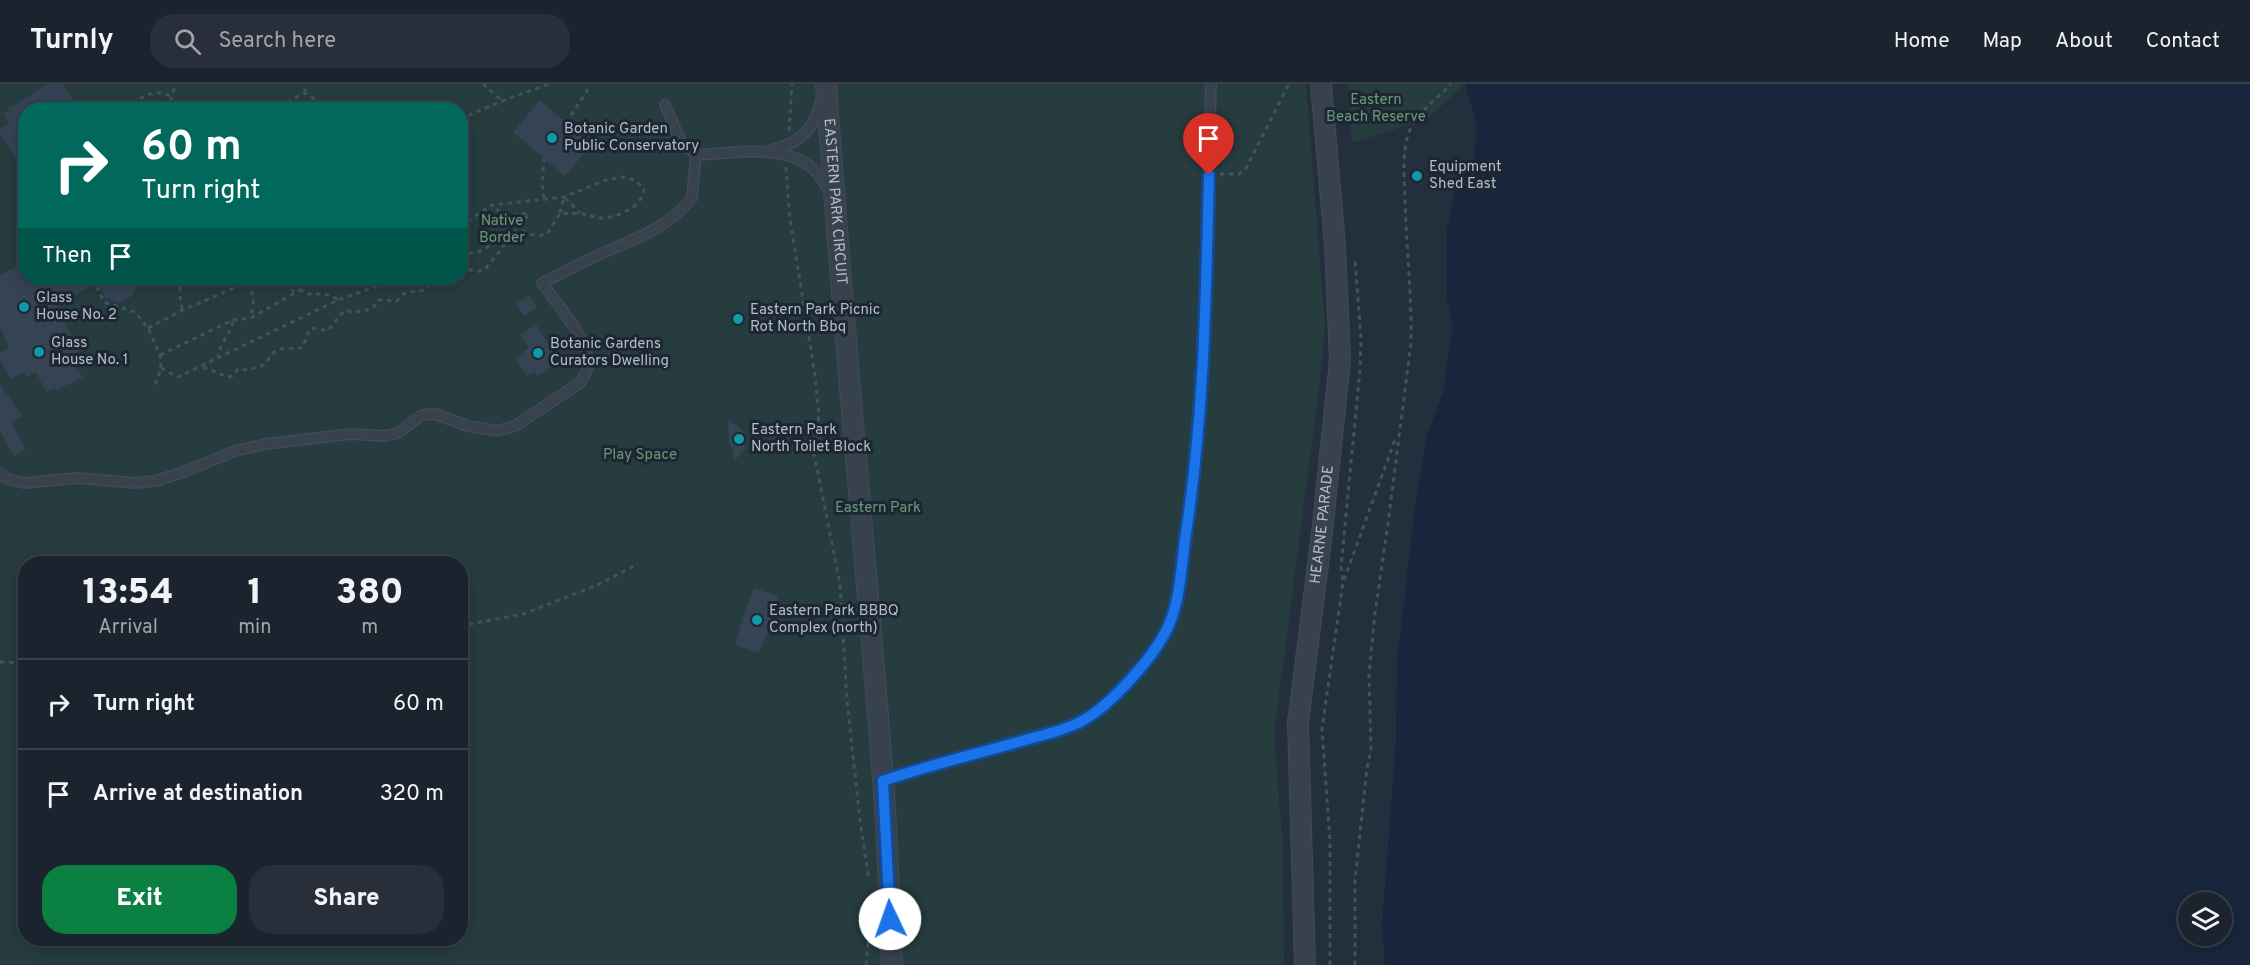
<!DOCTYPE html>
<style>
:root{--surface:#1b232e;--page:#282f3a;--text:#f1f3f6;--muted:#a0a4aa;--line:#39404a;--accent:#0b8043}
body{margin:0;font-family:Overpass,sans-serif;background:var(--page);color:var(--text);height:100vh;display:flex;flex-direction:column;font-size:22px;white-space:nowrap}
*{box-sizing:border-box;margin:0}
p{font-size:20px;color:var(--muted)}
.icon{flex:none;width:33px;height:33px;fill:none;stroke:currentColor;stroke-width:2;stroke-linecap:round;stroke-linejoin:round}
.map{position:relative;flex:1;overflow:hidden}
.panel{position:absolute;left:18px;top:472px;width:450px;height:390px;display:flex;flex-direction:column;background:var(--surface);border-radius:24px;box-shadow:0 3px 15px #0003,0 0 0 2px var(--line)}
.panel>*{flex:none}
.guide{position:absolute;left:18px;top:18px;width:450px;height:183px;border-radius:24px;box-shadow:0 3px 15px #0003,0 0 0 2px var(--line);background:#00695c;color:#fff;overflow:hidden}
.tools{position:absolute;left:2178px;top:808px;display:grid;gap:12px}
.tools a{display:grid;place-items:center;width:54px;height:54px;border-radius:50%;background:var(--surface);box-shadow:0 3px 15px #0003,0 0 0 2px var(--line);font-size:30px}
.pin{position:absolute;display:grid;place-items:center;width:51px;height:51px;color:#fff;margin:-62px -26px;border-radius:50% 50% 50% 0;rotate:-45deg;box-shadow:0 0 6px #0007}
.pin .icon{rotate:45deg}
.me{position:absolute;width:66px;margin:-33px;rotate:357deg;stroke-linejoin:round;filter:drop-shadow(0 0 4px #0008)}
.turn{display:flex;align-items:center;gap:21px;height:126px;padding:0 24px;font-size:27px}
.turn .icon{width:78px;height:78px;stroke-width:2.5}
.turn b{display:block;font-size:42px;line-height:51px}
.then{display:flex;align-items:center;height:57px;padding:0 24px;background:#0003;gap:12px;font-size:22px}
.eta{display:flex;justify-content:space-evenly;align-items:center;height:102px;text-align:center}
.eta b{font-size:36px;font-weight:800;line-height:42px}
.button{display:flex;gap:12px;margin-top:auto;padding:12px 24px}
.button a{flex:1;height:69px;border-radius:24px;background:var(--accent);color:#fff;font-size:24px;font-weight:800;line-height:69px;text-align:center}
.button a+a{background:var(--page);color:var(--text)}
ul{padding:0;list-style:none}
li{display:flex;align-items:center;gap:18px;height:90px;padding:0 24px;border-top:2px solid var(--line)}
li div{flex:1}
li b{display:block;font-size:22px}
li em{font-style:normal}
header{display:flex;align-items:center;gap:36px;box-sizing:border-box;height:84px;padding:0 30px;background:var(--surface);border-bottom:2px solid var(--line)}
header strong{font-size:28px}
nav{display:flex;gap:33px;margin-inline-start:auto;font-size:21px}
.search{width:420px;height:54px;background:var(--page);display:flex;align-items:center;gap:15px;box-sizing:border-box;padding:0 21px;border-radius:24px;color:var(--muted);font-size:22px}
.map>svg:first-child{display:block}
.green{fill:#263c3f;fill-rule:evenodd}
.water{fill:#17263c;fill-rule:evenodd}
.building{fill:#364354}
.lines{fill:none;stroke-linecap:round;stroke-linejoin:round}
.lane-casing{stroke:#414a57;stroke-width:12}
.street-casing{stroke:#414a57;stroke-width:22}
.path{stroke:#3f5557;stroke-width:3;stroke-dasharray:4.5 4.5;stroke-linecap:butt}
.lane{stroke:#38414e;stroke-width:9}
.street{stroke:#38414e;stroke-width:20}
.route-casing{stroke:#114b97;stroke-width:15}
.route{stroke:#1a73e8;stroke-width:10}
.culture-dot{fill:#0f9aa8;stroke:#1d2633;stroke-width:2}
.labels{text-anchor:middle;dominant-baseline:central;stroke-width:6;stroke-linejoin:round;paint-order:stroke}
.park-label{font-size:15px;fill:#6b9a76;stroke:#1d2633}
.poi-label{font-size:15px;fill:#b4bcc9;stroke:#1d2633;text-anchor:start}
.street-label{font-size:15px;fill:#b4bcc9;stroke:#1d2633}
</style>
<header>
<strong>Turnly</strong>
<div class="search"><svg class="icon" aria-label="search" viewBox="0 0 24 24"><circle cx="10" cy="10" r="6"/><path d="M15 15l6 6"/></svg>Search here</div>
<nav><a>Home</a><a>Map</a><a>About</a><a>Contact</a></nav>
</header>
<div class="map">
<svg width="2250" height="881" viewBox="0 0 2250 881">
<rect width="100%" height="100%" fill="#242f3e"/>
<!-- green -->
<g class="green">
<path d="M0,0h1306l19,242 -6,62 -45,346 9,116 1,115h-1284zM26,26h434v168h-434zM26,480h434v375h-434z"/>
<path d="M1348,0h117l-38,35 -75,24z"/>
</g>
<!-- water -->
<path class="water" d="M1465,0h785v881h-865l-3,-38 14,-189 1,-77 18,-153 12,-73 16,-43 10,-66 -6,-28v-69l11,-54 16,-16 3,-34zM2188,819h34v33h-34z"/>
<!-- building -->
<g class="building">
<path d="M48,0h15l11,17 -7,3 4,6h-45v66l-26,-43v-4l9,-6 -6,-9 8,-4h-5z"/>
<path d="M540,16l51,45 -26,31 -52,-44z"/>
<path d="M26,178v16h58l5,10 -34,16 24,47 -14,7 18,19 -27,13 -1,-2 -9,4 -10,-20 -10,5 -2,-5 -14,7 -10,-20v-6l9,-5 -9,-22v-51z"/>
<path d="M102,194h37l-7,18 -12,7 -15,-5 -6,-13z"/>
<path d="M529,211l8,12 -13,9 -8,-12z"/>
<circle cx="738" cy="235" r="7"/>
<path d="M536,240l20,34 -7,4 3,4 -15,10 -3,-4 -7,4 -11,-17 8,-5 -1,-2 6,-4 -9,-13z"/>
<path d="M0,300l22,32 -11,7 15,26 -12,7 -14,-25z"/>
<path d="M728,335l14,10 2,13 1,7 -11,12 -3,-17h-2z"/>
<path d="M754,504l24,8 -7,29 -12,28 -24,-8 8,-29z"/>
</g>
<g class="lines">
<!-- lane casing -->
<g class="lane-casing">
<g id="lane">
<path d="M665,21l16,37 15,13c45,-2 109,-17 132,35"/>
<path d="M774,65c28,-6 41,-22 47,-49"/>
<path d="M0,389l7,6 17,4 53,-5 58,5 21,-2 30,-10 49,-20 31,-7 84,-10 34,2 14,-3 24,-18 13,-1 33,12 29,5 18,-5 66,-44c4,-7 8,-14 7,-22 -3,-25 -32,-57 -46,-77 21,-10 42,-22 63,-31 35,-15 62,-24 87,-54l4,-43"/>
<path d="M883,696l44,-14 130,-35 23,-9 21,-13 16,-15 36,-42 14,-23 9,-31 14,-87 14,-167 7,-260"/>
</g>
</g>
<!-- street casing -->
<g class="street-casing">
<g id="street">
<path id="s1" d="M826,0c16,232 39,464 57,695 5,62 6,124 9,186"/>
<path id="s2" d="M1305,881l-7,-243 24,-189 18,-173 -5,-115 -14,-161"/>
</g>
</g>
<!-- path -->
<g class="path">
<path d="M483,0l19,17"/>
<path d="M305,9v-9"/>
<path d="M126,26c9,-11 34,-25 45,-12"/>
<path d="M173,26l-2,-12 5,-14"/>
<path d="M271,26l34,-17 14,9 2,8"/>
<path d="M460,35l42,-18 47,-17"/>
<path d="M566,39l21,-32 -2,-7"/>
<path d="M789,47l3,-47"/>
<path d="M544,74l-2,26 2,15"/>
<path d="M786,83l4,52 25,156 4,40 -5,38 26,131 7,116 13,120 9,60"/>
<path d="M1220,90h19l6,-4 44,-86"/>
<path d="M560,129l4,-16 16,16"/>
<path d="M460,142l32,-21 72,-8 42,-17 17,-3 11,3 10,8c-1,19 -25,29 -42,30 -6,0 -13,-3 -19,-4 -7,-1 -15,0 -23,-1l-13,21c-13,3 -20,1 -29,-8"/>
<path d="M460,166c25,12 39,-15 47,-34"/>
<path d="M460,183l17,5 9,-4 42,-53v-2c-15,2 -24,5 -35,-7"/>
<path d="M96,194l-1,5 9,19 31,10 13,16 12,27 1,13 -7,20"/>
<path d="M160,194l9,4 5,-4"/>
<path d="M179,194c3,10 -1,22 4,32"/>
<path d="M278,194l16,14"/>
<path d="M248,199l6,15 -3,20"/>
<path d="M300,205l5,5c13,0 22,-2 33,6"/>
<path d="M148,244l35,-18 74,-32"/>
<path d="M160,271l73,-35 18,-2 70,-40"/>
<path d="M220,274l-2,-3c3,-13 13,-22 15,-35"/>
<path d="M203,283l25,10 4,-1 6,-7 10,1 16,-5 10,-13 7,-3 21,-1 8,-19 7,-1 10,3c8,-7 11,-16 19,-21l8,3c13,-5 18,0 24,-13l19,1c10,-14 14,-7 26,-11 8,-3 2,-1 7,-6 3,-3 9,-4 14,-6"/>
<path d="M161,284l17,9 160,-77 39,-14 11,-8"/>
<path d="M1344,496l52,-143"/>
<path d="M460,542l63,-12 72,-28 43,-22"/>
<path d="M0,578l26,1"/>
<path d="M866,881l5,-52"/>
<path d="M1330,881v-124l-8,-112 21,-147 -2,-15 19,-198 1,-29 -6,-81"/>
<path d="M1355,881v-85l12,-112 4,-18 -2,-75 6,-62 13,-90 23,-180c1,-48 -5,-98 -6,-147 -1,-20 -3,-44 4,-64 7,-19 28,-33 42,-48"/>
</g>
<!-- lane -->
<use href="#lane" class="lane"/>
<!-- street -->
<use href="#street" class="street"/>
</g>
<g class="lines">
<!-- route casing -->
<g class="route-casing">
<path id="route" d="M890,835l-7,-138c46,-16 93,-27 139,-40 20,-6 42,-10 60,-20 29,-16 71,-63 85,-92 13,-26 14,-60 18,-89 19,-121 21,-243 24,-365"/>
</g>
<!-- route -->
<use href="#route" class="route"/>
</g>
<!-- markers -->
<g class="culture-dot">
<circle cx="552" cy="54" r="6"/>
<circle cx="1417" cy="92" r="6"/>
<circle cx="24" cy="223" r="6"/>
<circle cx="738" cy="235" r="6"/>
<circle cx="39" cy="268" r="6"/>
<circle cx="538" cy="269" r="6"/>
<circle cx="739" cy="355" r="6"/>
<circle cx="757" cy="536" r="6"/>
</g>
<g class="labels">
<!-- park labels -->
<g class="park-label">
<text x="1376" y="16">Eastern<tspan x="1376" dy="17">Beach Reserve</tspan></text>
<text x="502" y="137">Native<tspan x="502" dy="17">Border</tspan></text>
<text x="640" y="371">Play Space</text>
<text x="878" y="424">Eastern Park</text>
</g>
<!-- poi labels -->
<g class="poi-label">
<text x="564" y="45">Botanic Garden<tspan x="564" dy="17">Public Conservatory</tspan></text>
<text x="1429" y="83">Equipment<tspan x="1429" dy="17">Shed East</tspan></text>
<text x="36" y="214">Glass<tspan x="36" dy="17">House No. 2</tspan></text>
<text x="750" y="226">Eastern Park Picnic<tspan x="750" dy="17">Rot North Bbq</tspan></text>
<text x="51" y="259">Glass<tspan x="51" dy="17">House No. 1</tspan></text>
<text x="550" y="260">Botanic Gardens<tspan x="550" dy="17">Curators Dwelling</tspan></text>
<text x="751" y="346">Eastern Park<tspan x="751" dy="17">North Toilet Block</tspan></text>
<text x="769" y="527">Eastern Park BBBQ<tspan x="769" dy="17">Complex (north)</tspan></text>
</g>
<!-- street labels -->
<g class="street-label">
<text stroke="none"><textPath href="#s1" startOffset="118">EASTERN PARK CIRCUIT</textPath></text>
<text stroke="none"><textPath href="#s2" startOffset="442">HEARNE PARADE</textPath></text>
</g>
</g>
</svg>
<div class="tools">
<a><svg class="icon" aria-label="layers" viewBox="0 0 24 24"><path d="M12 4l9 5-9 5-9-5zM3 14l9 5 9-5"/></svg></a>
</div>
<div class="pin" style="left:1209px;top:91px;background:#d93025"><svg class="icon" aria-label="arrive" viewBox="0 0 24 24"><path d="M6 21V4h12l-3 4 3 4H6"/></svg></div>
<svg class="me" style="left:890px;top:835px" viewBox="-20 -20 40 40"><circle r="19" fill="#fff"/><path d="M0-13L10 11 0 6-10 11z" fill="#1a73e8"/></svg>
<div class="guide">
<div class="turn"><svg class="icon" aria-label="right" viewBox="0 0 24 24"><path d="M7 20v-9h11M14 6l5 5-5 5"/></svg><div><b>60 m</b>Turn right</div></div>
<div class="then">Then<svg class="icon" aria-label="arrive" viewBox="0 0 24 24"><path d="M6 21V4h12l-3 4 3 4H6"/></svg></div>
</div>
<section class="panel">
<div class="eta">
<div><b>13:54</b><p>Arrival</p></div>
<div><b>1</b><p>min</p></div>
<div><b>380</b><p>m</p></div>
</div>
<ul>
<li><svg class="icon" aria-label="right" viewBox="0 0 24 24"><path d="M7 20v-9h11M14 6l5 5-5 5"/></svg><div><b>Turn right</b></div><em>60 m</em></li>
<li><svg class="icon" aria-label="arrive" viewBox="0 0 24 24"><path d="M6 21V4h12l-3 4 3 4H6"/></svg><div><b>Arrive at destination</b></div><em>320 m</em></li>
</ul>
<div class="button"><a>Exit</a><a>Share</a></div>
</section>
</div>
